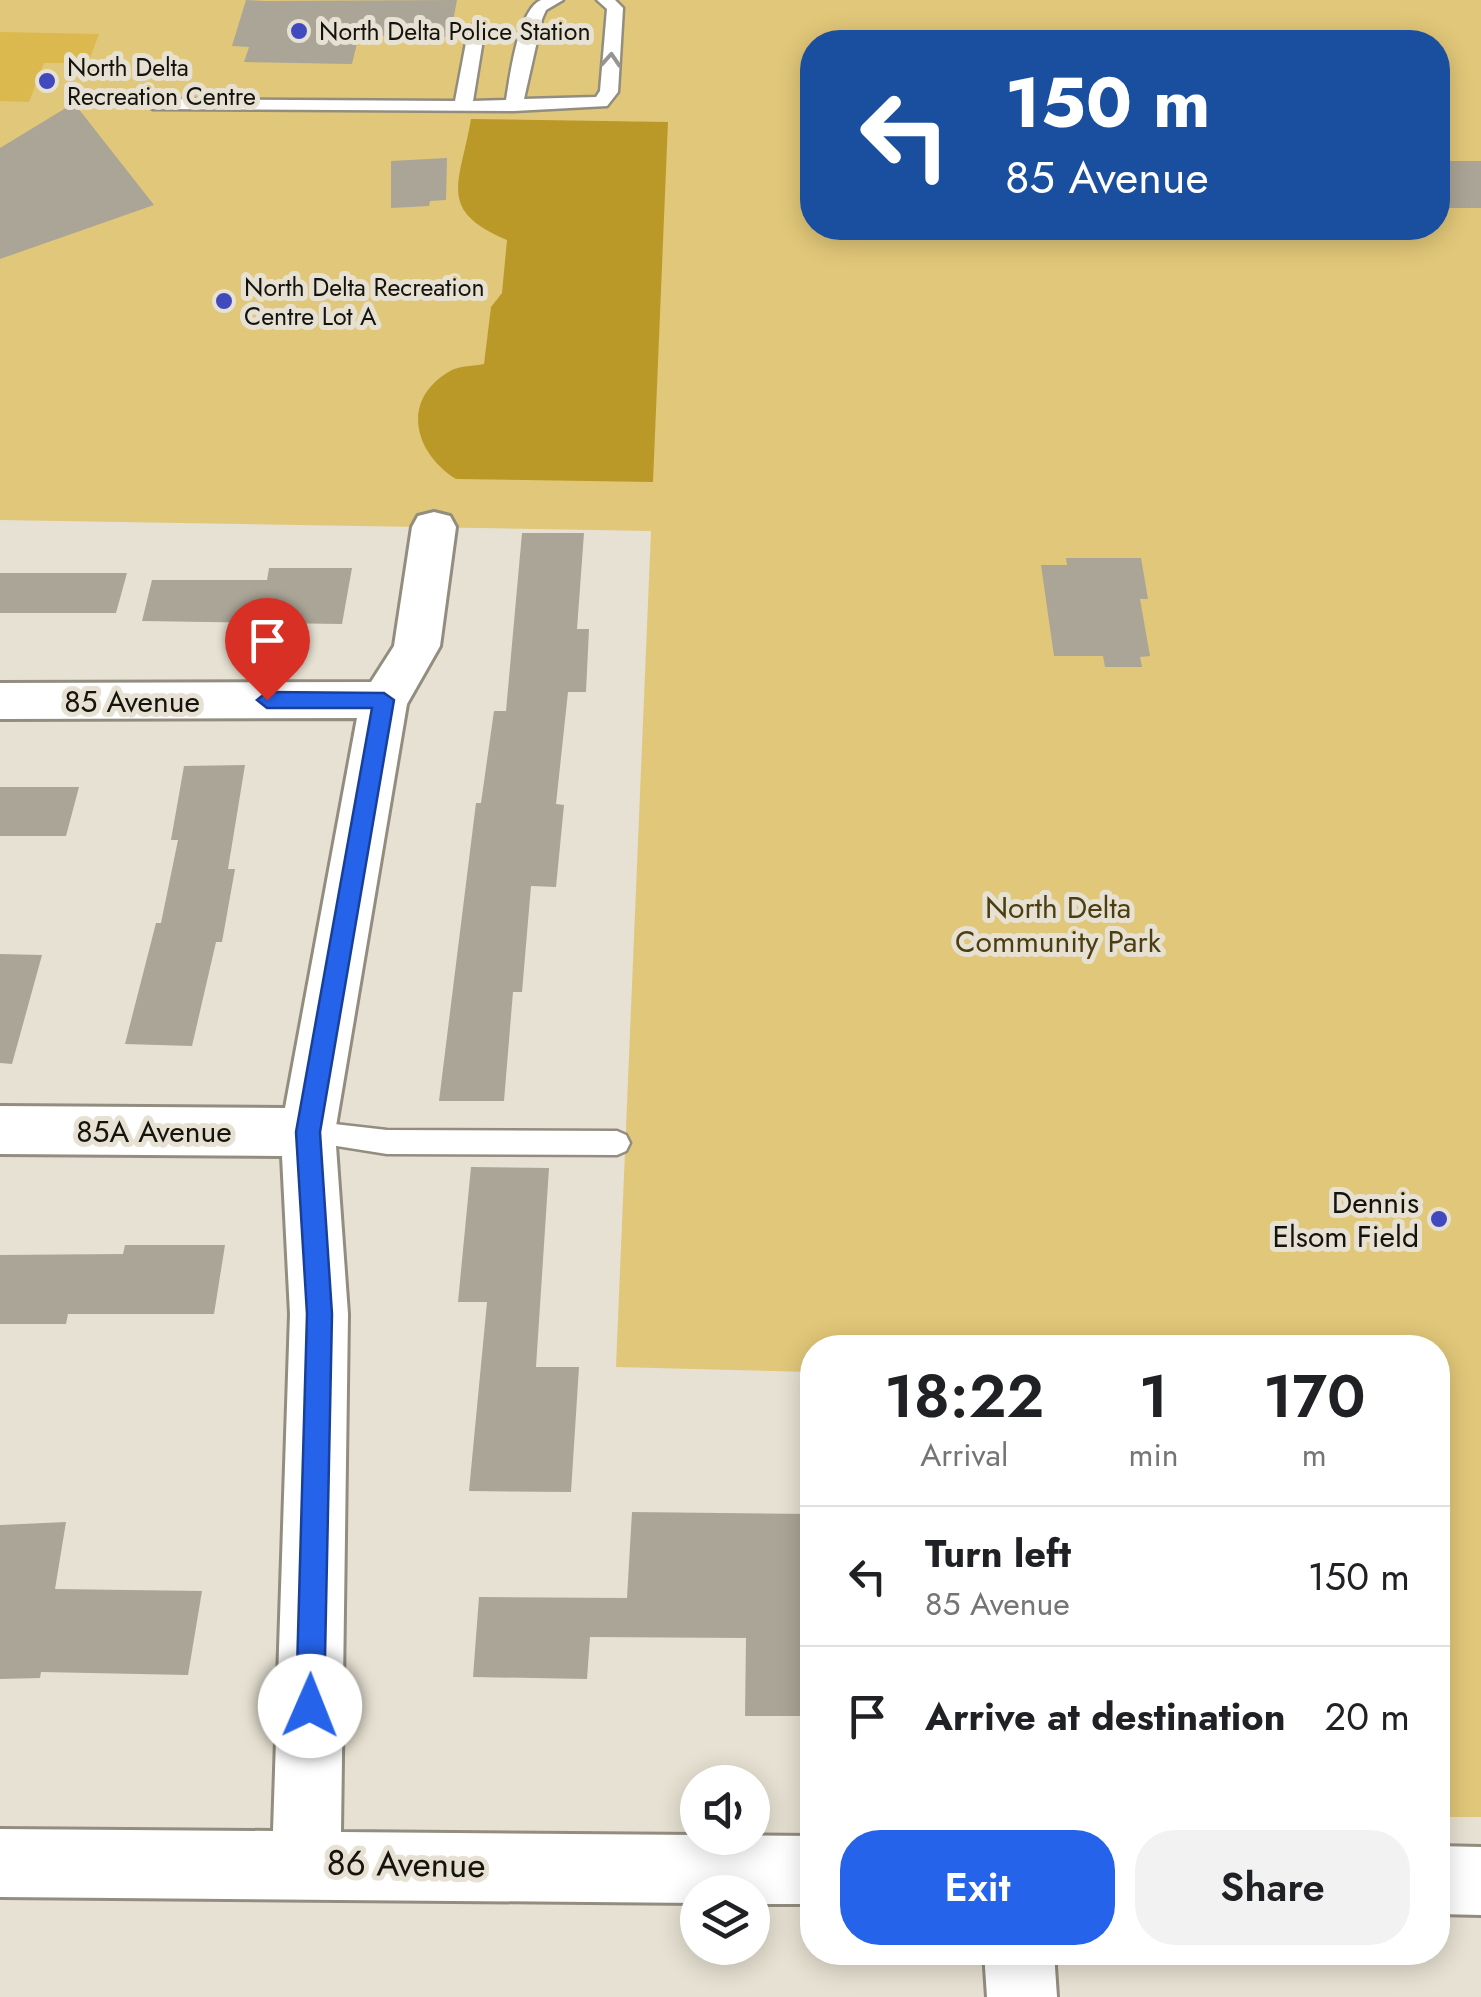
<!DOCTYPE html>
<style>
:root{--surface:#fff;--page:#f2f2f2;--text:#202124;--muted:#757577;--line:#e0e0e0;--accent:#2563eb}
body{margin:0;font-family:Jost,sans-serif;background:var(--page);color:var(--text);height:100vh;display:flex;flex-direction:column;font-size:38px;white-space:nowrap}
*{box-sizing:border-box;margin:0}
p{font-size:32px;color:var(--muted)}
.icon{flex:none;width:55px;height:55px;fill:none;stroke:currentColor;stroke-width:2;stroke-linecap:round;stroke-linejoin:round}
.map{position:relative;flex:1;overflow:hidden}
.drawer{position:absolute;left:800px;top:1335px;width:650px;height:630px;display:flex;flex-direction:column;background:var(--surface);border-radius:40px;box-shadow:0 5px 25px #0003}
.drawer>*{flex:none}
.banner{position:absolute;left:800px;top:30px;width:650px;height:210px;border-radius:40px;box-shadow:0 5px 25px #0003;background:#1a4fa0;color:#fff;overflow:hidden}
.buttons{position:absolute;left:680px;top:1765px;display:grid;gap:20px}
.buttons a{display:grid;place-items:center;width:90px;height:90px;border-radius:50%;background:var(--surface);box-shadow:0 5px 25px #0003;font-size:50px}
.pin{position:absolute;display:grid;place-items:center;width:85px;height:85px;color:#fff;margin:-102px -42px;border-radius:50% 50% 50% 0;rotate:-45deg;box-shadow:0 0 10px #0007}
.pin .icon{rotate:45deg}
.me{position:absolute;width:110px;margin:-55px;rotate:1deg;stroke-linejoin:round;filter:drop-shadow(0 0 8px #0008)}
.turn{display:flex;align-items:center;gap:35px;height:210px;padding:0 40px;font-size:45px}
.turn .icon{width:130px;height:130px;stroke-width:2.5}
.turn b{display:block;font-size:70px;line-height:85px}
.eta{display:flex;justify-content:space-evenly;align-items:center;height:170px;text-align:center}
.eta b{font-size:60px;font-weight:600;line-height:70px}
.action{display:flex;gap:20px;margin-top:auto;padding:20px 40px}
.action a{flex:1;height:115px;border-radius:40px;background:var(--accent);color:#fff;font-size:40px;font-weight:600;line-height:115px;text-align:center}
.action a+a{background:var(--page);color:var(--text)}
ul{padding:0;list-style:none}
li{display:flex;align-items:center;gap:30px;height:140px;padding:0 40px;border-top:2px solid var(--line)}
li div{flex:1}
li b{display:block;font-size:38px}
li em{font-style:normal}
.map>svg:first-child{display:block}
.green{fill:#e1c779;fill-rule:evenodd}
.forest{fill:#ba9928}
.water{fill:#dbb94f}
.building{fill:#aaa596}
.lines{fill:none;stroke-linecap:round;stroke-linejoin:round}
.lane-casing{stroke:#928d7f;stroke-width:5}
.street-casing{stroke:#928d7f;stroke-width:6}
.lane{fill:#fff;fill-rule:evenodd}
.street{fill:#fff;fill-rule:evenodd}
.oneway{stroke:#969592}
.route{fill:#2563eb;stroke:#184099;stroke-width:2.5}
.poi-dot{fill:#404abe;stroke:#e6e1d2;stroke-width:4}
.labels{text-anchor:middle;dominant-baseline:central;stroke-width:10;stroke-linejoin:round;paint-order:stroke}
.far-poi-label{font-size:25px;fill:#15130d;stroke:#e6e1d2;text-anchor:start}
.street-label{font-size:30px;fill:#15130d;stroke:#e6e1d2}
.park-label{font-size:30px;fill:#4c3e11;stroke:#e6e1d2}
.poi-label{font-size:30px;fill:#15130d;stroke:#e6e1d2;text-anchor:end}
.near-street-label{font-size:35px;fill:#15130d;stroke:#e6e1d2}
</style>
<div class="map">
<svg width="1481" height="1997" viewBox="0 0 1481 1997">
<rect width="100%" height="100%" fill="#e6e1d2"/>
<!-- green -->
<path class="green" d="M0,0h1481v1817h-43v-469h-626v24l-196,-5 35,-836 -651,-11zM812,42h626v186h-626z"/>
<!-- forest -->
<path class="forest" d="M471,119l197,3 -15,360 -197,-3c-43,-27 -56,-81 -4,-109 8,-4 22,-4 32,-6l7,-57 11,-14 5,-53c-71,-30 -47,-56 -36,-121z"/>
<!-- water -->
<path class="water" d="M0,32l99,2 -11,29h-44l-15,39 -29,-1z"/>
<!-- building -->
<g class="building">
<path d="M246,0l21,1 190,-1 -7,37 -91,-2 -7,29 -108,-2 5,-15 -17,-1z"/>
<path d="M74,103l80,102 -154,54v-111z"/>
<path d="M447,158l-1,42 -16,1 -1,5 -38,2v-47z"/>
<rect x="1438" y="161" width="43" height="47"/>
<path d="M522,533h62l-7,96h12l-3,63h-18l-12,112 8,1 -8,82 -25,-1 -9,106h-9l-9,109h-65l37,-298h5l13,-92h12z"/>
<path d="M1066,558h75l7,41h-8l10,57 -10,1 2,10h-37l-2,-11h-49l-13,-91h26z"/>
<path d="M269,568h83l-10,56 -200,-3 10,-41h115z"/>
<path d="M0,573h127l-11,40h-116z"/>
<path d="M245,765l-17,104h7l-13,73h-6l-24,104 -67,-2 31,-121h5l17,-83h-7l13,-74z"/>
<path d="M0,787h79l-13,49h-66z"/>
<path d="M0,954l42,1 -30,109 -12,-1z"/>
<path d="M471,1167l78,1 -13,199h43l-8,125 -102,-1 18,-189h-29z"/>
<path d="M125,1245h100l-11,69h-146l-2,10h-66v-69l123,-1z"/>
<path d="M632,1512l180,2v73h-5l1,129h-63l1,-78 -156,-1 -3,42 -114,-2 6,-80 148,1z"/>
<path d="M66,1522l-11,67 147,2 -14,84 -147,-3 -1,6 -40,1v-154z"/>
</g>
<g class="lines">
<!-- lane casing -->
<g class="lane-casing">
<g id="lane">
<path d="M541,0h22l-17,10 -4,9 -18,80 72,-2 4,-6 7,-82 -10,-9h18l8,8 -5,84 -11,14 -93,5 -361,-2 -9,-5 9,-5 302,2 14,-74 8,-5 8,5 -12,74 33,-1c4,-24 12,-90 35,-100z"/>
<path d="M308,1121l79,9 230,1 9,4 4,8 -4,8 -9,4 -230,-1 -88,-14 -4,-8 4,-8z"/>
</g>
</g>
<!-- street casing -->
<g class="street-casing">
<g id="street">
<path d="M434,512l16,4 6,11 -16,119 -33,58 -72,428 13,182 -7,518 471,4v68h-60v-12h-54v11l-698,-6v-68l273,2 17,-517 -8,-158 -282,-2v-48l285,2 72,-390 -357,1v-36l371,-1 23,-36 18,-119 6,-11z"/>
<path d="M1438,1846l43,1v68l-43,-1z"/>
<path d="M984,1952h70l3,45h-70z"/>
</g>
</g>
<!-- lane -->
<use href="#lane" class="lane"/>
<!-- street -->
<use href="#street" class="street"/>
</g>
<!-- one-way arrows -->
<defs><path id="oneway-chevron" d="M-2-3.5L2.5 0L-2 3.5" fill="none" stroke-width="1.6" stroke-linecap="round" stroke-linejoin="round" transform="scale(2.5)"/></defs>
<use class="oneway" href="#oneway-chevron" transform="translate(611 60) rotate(-86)"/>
<!-- route -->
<path class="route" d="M267,692l117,1 10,7 -74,432 12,182 -8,392 -4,10 -10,4 -10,-4 -4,-10 11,-392 -11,-182 76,-424h-105l-10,-8z"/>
<!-- markers -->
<g class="poi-dot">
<circle cx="299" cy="31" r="10"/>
<circle cx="47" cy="81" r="10"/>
<circle cx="224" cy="301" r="10"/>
<circle cx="1439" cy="1219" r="10"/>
</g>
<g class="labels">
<!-- far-poi labels -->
<g class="far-poi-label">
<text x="319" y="31">North Delta Police Station</text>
<text x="67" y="67">North Delta<tspan x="67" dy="29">Recreation Centre</tspan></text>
<text x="244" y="287">North Delta Recreation<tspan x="244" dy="29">Centre Lot A</tspan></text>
</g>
<!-- street labels -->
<g class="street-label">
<text x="132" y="701">85 Avenue</text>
<text x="154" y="1131">85A Avenue</text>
</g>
<!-- park labels -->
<g class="park-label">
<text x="1058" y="907">North Delta<tspan x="1058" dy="34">Community Park</tspan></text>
</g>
<!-- poi labels -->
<g class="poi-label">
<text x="1419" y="1202">Dennis<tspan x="1419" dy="34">Elsom Field</tspan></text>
</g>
<!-- near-street labels -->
<g class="near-street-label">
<text transform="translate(406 1864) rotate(1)">86 Avenue</text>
</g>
</g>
</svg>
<div class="buttons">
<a><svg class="icon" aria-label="sound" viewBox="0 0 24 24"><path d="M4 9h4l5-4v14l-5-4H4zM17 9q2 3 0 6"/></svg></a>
<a><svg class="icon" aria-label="layers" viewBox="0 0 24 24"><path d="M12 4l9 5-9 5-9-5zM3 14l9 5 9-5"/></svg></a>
</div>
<div class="pin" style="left:267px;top:700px;background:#d93025"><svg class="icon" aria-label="arrive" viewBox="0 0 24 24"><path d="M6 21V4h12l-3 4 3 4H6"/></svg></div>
<svg class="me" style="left:310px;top:1706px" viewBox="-20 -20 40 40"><circle r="19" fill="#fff"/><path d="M0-13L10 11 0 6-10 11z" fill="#2563eb"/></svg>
<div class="banner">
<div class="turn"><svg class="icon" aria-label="left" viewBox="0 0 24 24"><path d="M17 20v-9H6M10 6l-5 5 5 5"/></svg><div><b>150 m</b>85 Avenue</div></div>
</div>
<section class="drawer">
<div class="eta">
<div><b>18:22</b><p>Arrival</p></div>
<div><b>1</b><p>min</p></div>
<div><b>170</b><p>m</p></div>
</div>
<ul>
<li><svg class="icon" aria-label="left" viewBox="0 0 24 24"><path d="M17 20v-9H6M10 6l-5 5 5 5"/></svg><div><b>Turn left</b><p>85 Avenue</p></div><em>150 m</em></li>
<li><svg class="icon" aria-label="arrive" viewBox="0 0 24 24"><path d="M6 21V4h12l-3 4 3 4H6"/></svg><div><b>Arrive at destination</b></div><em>20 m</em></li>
</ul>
<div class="action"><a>Exit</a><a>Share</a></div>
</section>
</div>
